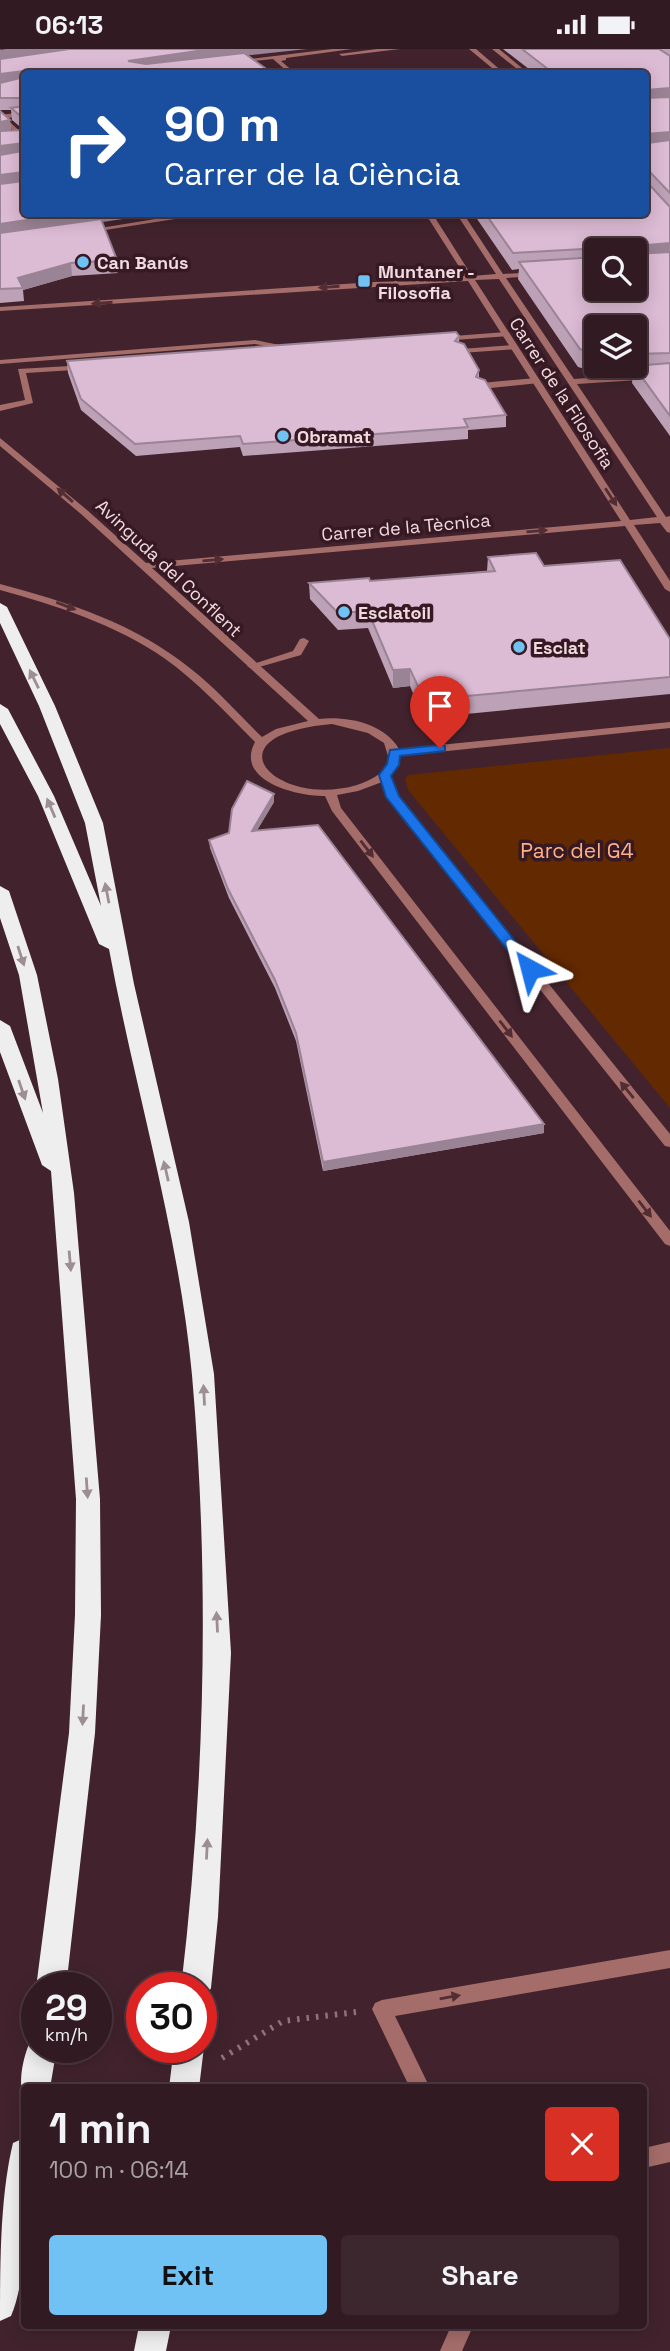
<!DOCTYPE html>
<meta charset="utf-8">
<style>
:root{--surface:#321a22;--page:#3d272f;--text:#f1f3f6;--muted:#a8a1a5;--line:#4d3840;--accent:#70c2f4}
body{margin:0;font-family:"Space Grotesk",sans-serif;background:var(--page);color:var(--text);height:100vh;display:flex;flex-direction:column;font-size:26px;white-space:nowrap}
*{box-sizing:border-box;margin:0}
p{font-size:23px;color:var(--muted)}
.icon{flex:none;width:38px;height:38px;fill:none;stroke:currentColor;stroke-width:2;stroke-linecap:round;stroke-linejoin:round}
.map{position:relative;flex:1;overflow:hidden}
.drawer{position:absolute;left:21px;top:2035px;width:626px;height:245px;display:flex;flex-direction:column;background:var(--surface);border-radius:7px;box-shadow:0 4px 18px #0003,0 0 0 2px var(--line)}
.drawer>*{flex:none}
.guide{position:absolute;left:21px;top:21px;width:628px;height:147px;border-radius:7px;box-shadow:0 4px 18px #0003,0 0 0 2px var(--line);background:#1a4fa0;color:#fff;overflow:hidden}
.buttons{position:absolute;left:584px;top:189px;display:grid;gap:14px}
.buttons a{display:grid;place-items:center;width:63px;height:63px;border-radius:7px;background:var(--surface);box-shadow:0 4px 18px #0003,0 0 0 2px var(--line);font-size:35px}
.speed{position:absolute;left:21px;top:1923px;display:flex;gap:14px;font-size:35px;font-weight:700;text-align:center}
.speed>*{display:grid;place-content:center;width:91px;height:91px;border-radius:50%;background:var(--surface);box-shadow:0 4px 18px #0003,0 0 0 2px var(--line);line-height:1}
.speed small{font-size:18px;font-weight:400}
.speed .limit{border:10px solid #d22;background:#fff;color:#111}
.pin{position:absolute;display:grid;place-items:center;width:60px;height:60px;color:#fff;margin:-72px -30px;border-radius:50% 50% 50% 0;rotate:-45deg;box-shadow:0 0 7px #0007}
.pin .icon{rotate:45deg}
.me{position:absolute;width:77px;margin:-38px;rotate:322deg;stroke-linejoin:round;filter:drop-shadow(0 0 5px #0008)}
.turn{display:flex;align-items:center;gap:24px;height:147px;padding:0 28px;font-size:32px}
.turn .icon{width:91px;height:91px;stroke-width:2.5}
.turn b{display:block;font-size:49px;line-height:60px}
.round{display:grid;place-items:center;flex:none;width:74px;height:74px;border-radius:7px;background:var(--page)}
.overview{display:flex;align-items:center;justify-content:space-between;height:119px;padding:0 28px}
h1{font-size:42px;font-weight:700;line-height:52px}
.button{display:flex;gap:14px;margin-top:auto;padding:14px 28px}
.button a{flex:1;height:80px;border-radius:7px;background:var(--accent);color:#111;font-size:28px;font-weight:700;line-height:80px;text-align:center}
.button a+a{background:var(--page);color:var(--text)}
.status{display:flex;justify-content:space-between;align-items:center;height:49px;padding:0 35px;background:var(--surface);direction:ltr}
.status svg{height:19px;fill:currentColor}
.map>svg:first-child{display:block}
.green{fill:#632900}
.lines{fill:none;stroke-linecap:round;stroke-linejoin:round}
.path{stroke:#8e737b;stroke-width:6;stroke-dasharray:2.5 7;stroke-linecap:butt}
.lane{fill:#a56d69;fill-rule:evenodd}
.street{fill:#a56d69;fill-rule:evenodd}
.highway{fill:#eee;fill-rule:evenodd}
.wall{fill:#bda1b6;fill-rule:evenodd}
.shaded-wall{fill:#9a8394}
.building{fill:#dcbbd4;stroke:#9a8394;stroke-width:2}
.oneway{fill:#522e34}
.oneway2{fill:#9c8e93}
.route{fill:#1a73e8;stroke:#114b97;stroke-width:2}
.poi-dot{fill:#70c2f4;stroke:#371923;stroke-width:2.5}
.labels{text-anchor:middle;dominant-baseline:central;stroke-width:7;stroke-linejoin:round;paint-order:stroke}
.far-poi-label{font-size:18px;font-weight:bold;fill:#f1dbe1;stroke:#371923;text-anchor:start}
.far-street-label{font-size:18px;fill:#f1dbe1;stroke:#371923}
.park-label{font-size:21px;fill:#fdb189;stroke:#371923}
</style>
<div class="status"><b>06:13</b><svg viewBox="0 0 49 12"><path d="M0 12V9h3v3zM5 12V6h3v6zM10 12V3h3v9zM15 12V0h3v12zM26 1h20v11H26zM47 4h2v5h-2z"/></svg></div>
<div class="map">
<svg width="670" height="2302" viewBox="0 0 670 2302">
<rect width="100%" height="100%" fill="#42232d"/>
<!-- green -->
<path class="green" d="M670,699v360l-262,-318 -3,-11 3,-4z"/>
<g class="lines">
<!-- path -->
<path class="path" d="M222,2009l61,-37 73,-9"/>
<!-- lane -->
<g class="lane">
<path d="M24,63v4l-24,3v-4z"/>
<path d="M506,283l4,2 -1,2 -68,5 -4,-2 4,-2z"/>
<path d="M255,291l44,9 -4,2 -40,-7 -255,20v-4z"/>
<path d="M514,296h3v4l-56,4 -4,-2 4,-2z"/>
<path d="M87,316h3v4l-64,4 7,30 -33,8v-6l25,-5 -7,-31z"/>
<path d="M536,329l4,3 -1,2 -58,6 -4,-3 4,-3z"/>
<path d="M304,589l5,3 -8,14 -49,14 -5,-3 46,-15 7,-12z"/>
</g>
<!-- street -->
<g class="street">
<path d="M332,0h20l-66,9v2l-5,1 14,12h-6l-16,-14 -37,4 -3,-2z"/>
<path d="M377,0h23l-58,7 -3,-2z"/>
<path d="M469,0h7l28,24h-6z"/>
<path d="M492,0h7l29,24h-6z"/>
<path d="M0,64l24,22v5l-24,-21z"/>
<path d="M192,164h21l-127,20 -4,-2z"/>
<path d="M425,164h7l40,63 24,-2 -40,-61h7l40,61 36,-2 1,2 -4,2 -30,2 68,101 96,-7v6l-93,6 89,133 4,-1v17l-3,-1 -7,-9 -26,2 36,56v11l-5,-3 -40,-63 -473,42 167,151c28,-3 65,4 80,30l271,-27v6l-271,28 -1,9 -7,11 6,20 273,338v13l-5,-1 -277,-347 -6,-17 -24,9 -21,4 4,13 329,423v15l-5,-2 -333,-433 -7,-15c-27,1 -91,-15 -70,-54 -29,-29 -57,-60 -91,-84 -49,-34 -107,-52 -164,-68v-6c68,18 136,40 191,85 26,20 47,45 71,68l14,-8 32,-8 -227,-207 -81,-68v-8l87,72 59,53 475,-42 -153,-240 -468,30v-4l465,-31zM499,230l158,238 -27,3 -155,-240zM332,675l36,9 16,10 5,16c-4,15 -18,21 -32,26 -81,24 -153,-50 -25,-61z"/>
<path d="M670,1901v18l-275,48 35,72h-20l-38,-79 3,-6 7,-3z"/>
<path d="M670,2093v20l-26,6v-20z"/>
<path d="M451,2277h22l-11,25h-22z"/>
</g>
<!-- highway -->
<g class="highway">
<path d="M0,554l7,4 48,99 48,117 31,161 55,238 25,152 17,279 -13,264 -7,71 -5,9 -5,2v-11h-20c24,-203 29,-409 11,-613 -13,-142 -57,-285 -83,-426l-10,-5 -61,-148 -38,-72v-20l8,5 46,87 47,110 -16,-83 -46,-117 -39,-83z"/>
<path d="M0,837l9,5 28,84 21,104 16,114 26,306 1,116 -6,118 -29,255h-30l33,-255 6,-118 1,-116 -25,-328 -9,-6 -42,-113v-32l10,6 33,87 -24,-138 -19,-57z"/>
<path d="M37,1986v12h20l-7,41h-26v10c-7,-17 0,-44 8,-61z"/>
<path d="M201,1992l3,6 -5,41h-30l5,-41h27z"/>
<path d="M24,2089c5,47 5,136 -13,178l-11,5c0,-56 0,-125 13,-178z"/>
<path d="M139,2277h32l-5,25h-32z"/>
</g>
</g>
<!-- wall -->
<g class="wall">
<path d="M0,0l24,24v140l78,9 15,38 1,13 -46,3 -49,14 1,11 -24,2v-192l10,9 1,10h13l-12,-10 -1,-10h-11z"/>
<path d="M503,0h167v387l-38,-53 1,-11 -9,1 -3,-5 -28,3 -15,-4 -60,-88 1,-10 -7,1 -39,-57h173v-140h-112zM597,201h38l-38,39zM597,278h38v39h-38z"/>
<path d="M459,287v6l20,28v8l27,37v12l-38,3v9l-225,17 -3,-9 -104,9 -55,-46 -13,-37 -1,-12z"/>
<path d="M488,508l56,9 126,73v55l-225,22 -3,-5 -21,2 -11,-27 -17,2 -25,-60 -30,2 -28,-31 -1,-16 61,-2 117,-10z"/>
<path d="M274,753l-17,28 287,303 -221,38 -27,-130 -21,-53 -46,-90 -19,-50 -1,-8 20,-7z"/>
</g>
<!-- shaded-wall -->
<g class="shaded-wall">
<path d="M6,0h100l-106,12v-11z"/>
<path d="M211,0h96l-73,8 -106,16v-12z"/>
<path d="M23,22l1,11 -24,4v-12z"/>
<path d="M670,39v14l-24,2 1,-14z"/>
<path d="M10,71l1,12 -11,3v-13z"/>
<path d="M670,83v15l-24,2v-12l1,-3z"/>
<path d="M24,94v12l-24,3v-12z"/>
<path d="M23,123l1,12 -24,4v-13z"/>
<path d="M73,164h91l-164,24v-13z"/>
<path d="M670,194v16l-35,3 1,-16z"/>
<path d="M71,214l1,13 -49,14 -5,-12z"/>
<path d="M410,620v17l-17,2v-18z"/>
<path d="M274,745v8l-22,37v-8z"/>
<path d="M544,1075v9l-221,38v-9z"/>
</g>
<!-- building -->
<g class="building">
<path d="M69,0h142l-83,12 18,3 98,-11 28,20h-248v2l-1,-4 -23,3v-15z"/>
<path d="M522,0h137l11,7v32l-23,2 -1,6v-23h-93z"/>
<path d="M24,28v21h-24v-15z"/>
<path d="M670,48v35l-23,2 -1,3v-39z"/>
<path d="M24,57v13l-13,-11z"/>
<path d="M0,62l10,9 -10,2z"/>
<path d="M24,81v13l-24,3v-15z"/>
<path d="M670,91v53l-21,-22h-3v-29l2,1z"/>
<path d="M24,95v29l-1,-1 -23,3v-20l23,-4z"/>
<path d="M24,128v36h49l-73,11v-40l23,-3z"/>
<path d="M646,132l24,26v36l-34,3 -1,5 -35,-1v-2l-87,5 -28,-40h161z"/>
<path d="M101,170l16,41 -46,3 -53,15 5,10 -23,1v-56z"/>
<path d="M670,203v101l-35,1v-27h-38v26l-17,-4 -61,-87 78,-5v32h38v-35z"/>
<path d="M456,283l3,4 -4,5 9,3 15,26 -3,7 9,3 21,35 -42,4 4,8 -225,17 -3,-8 -105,8 -54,-45 -14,-38z"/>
<path d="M670,314v53l-36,-50z"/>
<path d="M536,504l8,13 76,-6 50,79v38l-225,21 -3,-5 -20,2 -12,-26 -17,1 -25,-59 -30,2 -29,-30 60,-5 1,3 125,-10 -7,-14z"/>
<path d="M247,732l27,13 -22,37 66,-6 226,299 -221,38 -27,-129 -21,-53 -47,-91 -19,-49 20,-7 3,-24z"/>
</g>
<!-- one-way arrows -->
<defs><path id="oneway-solid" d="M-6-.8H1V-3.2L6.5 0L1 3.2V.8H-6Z" transform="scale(1.75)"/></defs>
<g class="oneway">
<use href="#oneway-solid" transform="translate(329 238) rotate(176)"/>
<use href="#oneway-solid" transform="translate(102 254) rotate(176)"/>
<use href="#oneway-solid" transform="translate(65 446) rotate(-139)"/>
<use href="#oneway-solid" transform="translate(611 448) rotate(57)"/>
<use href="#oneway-solid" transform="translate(537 482) rotate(-5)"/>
<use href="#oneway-solid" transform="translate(213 511) rotate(-5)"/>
<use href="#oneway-solid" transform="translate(66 557) rotate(21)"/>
<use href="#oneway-solid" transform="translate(367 800) rotate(52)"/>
<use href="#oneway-solid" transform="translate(506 980) rotate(52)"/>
<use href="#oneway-solid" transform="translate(627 1041) rotate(-129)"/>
<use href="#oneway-solid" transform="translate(645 1160) rotate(52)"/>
<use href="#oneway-solid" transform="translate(450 1948) rotate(-10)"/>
</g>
<g class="oneway2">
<use href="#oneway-solid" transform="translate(34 630) rotate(-116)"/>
<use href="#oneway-solid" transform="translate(51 759) rotate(-113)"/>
<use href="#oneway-solid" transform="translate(107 844) rotate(-101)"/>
<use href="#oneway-solid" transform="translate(21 907) rotate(72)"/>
<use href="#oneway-solid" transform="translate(22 1041) rotate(71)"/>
<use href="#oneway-solid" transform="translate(166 1122) rotate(-103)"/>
<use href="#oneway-solid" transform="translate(70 1212) rotate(85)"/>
<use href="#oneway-solid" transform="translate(204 1346) rotate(-93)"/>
<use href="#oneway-solid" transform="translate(87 1439) rotate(86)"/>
<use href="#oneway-solid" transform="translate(217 1573) rotate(-93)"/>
<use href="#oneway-solid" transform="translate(83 1666) rotate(93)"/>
<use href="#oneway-solid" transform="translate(207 1800) rotate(-87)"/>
</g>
<!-- route -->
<path class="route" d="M440,696l5,1v5l-45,5 -1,9 -8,11 8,20 136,170v6h-10l-139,-175 -7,-22 8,-11 3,-14z"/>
<!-- markers -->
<g class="poi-dot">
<circle cx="83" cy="213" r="7"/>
<rect x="357" y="225" width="14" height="14" rx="3.5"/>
<circle cx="283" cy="387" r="7"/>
<circle cx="344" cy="563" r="7"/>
<circle cx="519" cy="598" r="7"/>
</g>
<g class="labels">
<!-- far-poi labels -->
<g class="far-poi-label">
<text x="97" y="213">Can Banús</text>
<text x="378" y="222">Muntaner -<tspan x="378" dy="21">Filosofia</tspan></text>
<text x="297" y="387">Obramat</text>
<text x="358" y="563">Esclatoil</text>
<text x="533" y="598">Esclat</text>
</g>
<!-- far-street labels -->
<g class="far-street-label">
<text transform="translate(562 344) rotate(57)">Carrer de la Filosofia</text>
<text transform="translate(406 478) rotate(-5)">Carrer de la Tècnica</text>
<text transform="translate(169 519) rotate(43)">Avinguda del Conflent</text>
</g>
<!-- park labels -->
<g class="park-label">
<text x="577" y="801">Parc del G4</text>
</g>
</g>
</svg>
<div class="buttons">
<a><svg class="icon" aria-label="search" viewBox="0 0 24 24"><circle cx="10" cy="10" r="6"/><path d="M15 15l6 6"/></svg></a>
<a><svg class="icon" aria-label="layers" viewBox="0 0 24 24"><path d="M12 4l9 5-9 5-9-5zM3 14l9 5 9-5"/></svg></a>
</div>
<div class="speed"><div>29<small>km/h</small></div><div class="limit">30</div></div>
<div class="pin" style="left:440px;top:699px;background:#d93025"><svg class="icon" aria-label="arrive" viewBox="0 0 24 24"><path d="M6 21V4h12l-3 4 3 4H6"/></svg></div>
<svg class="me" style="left:530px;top:920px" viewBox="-20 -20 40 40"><path d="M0-17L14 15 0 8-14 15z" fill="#1a73e8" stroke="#fff" stroke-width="4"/></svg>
<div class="guide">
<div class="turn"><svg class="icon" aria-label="right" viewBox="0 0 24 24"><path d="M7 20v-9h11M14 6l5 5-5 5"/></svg><div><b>90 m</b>Carrer de la Ciència</div></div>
</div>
<section class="drawer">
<div class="overview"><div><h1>1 min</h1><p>100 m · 06:14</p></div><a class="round" style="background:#d93025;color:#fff"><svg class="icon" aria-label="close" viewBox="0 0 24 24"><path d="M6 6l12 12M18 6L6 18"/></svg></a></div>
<div class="button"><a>Exit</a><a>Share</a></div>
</section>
</div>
